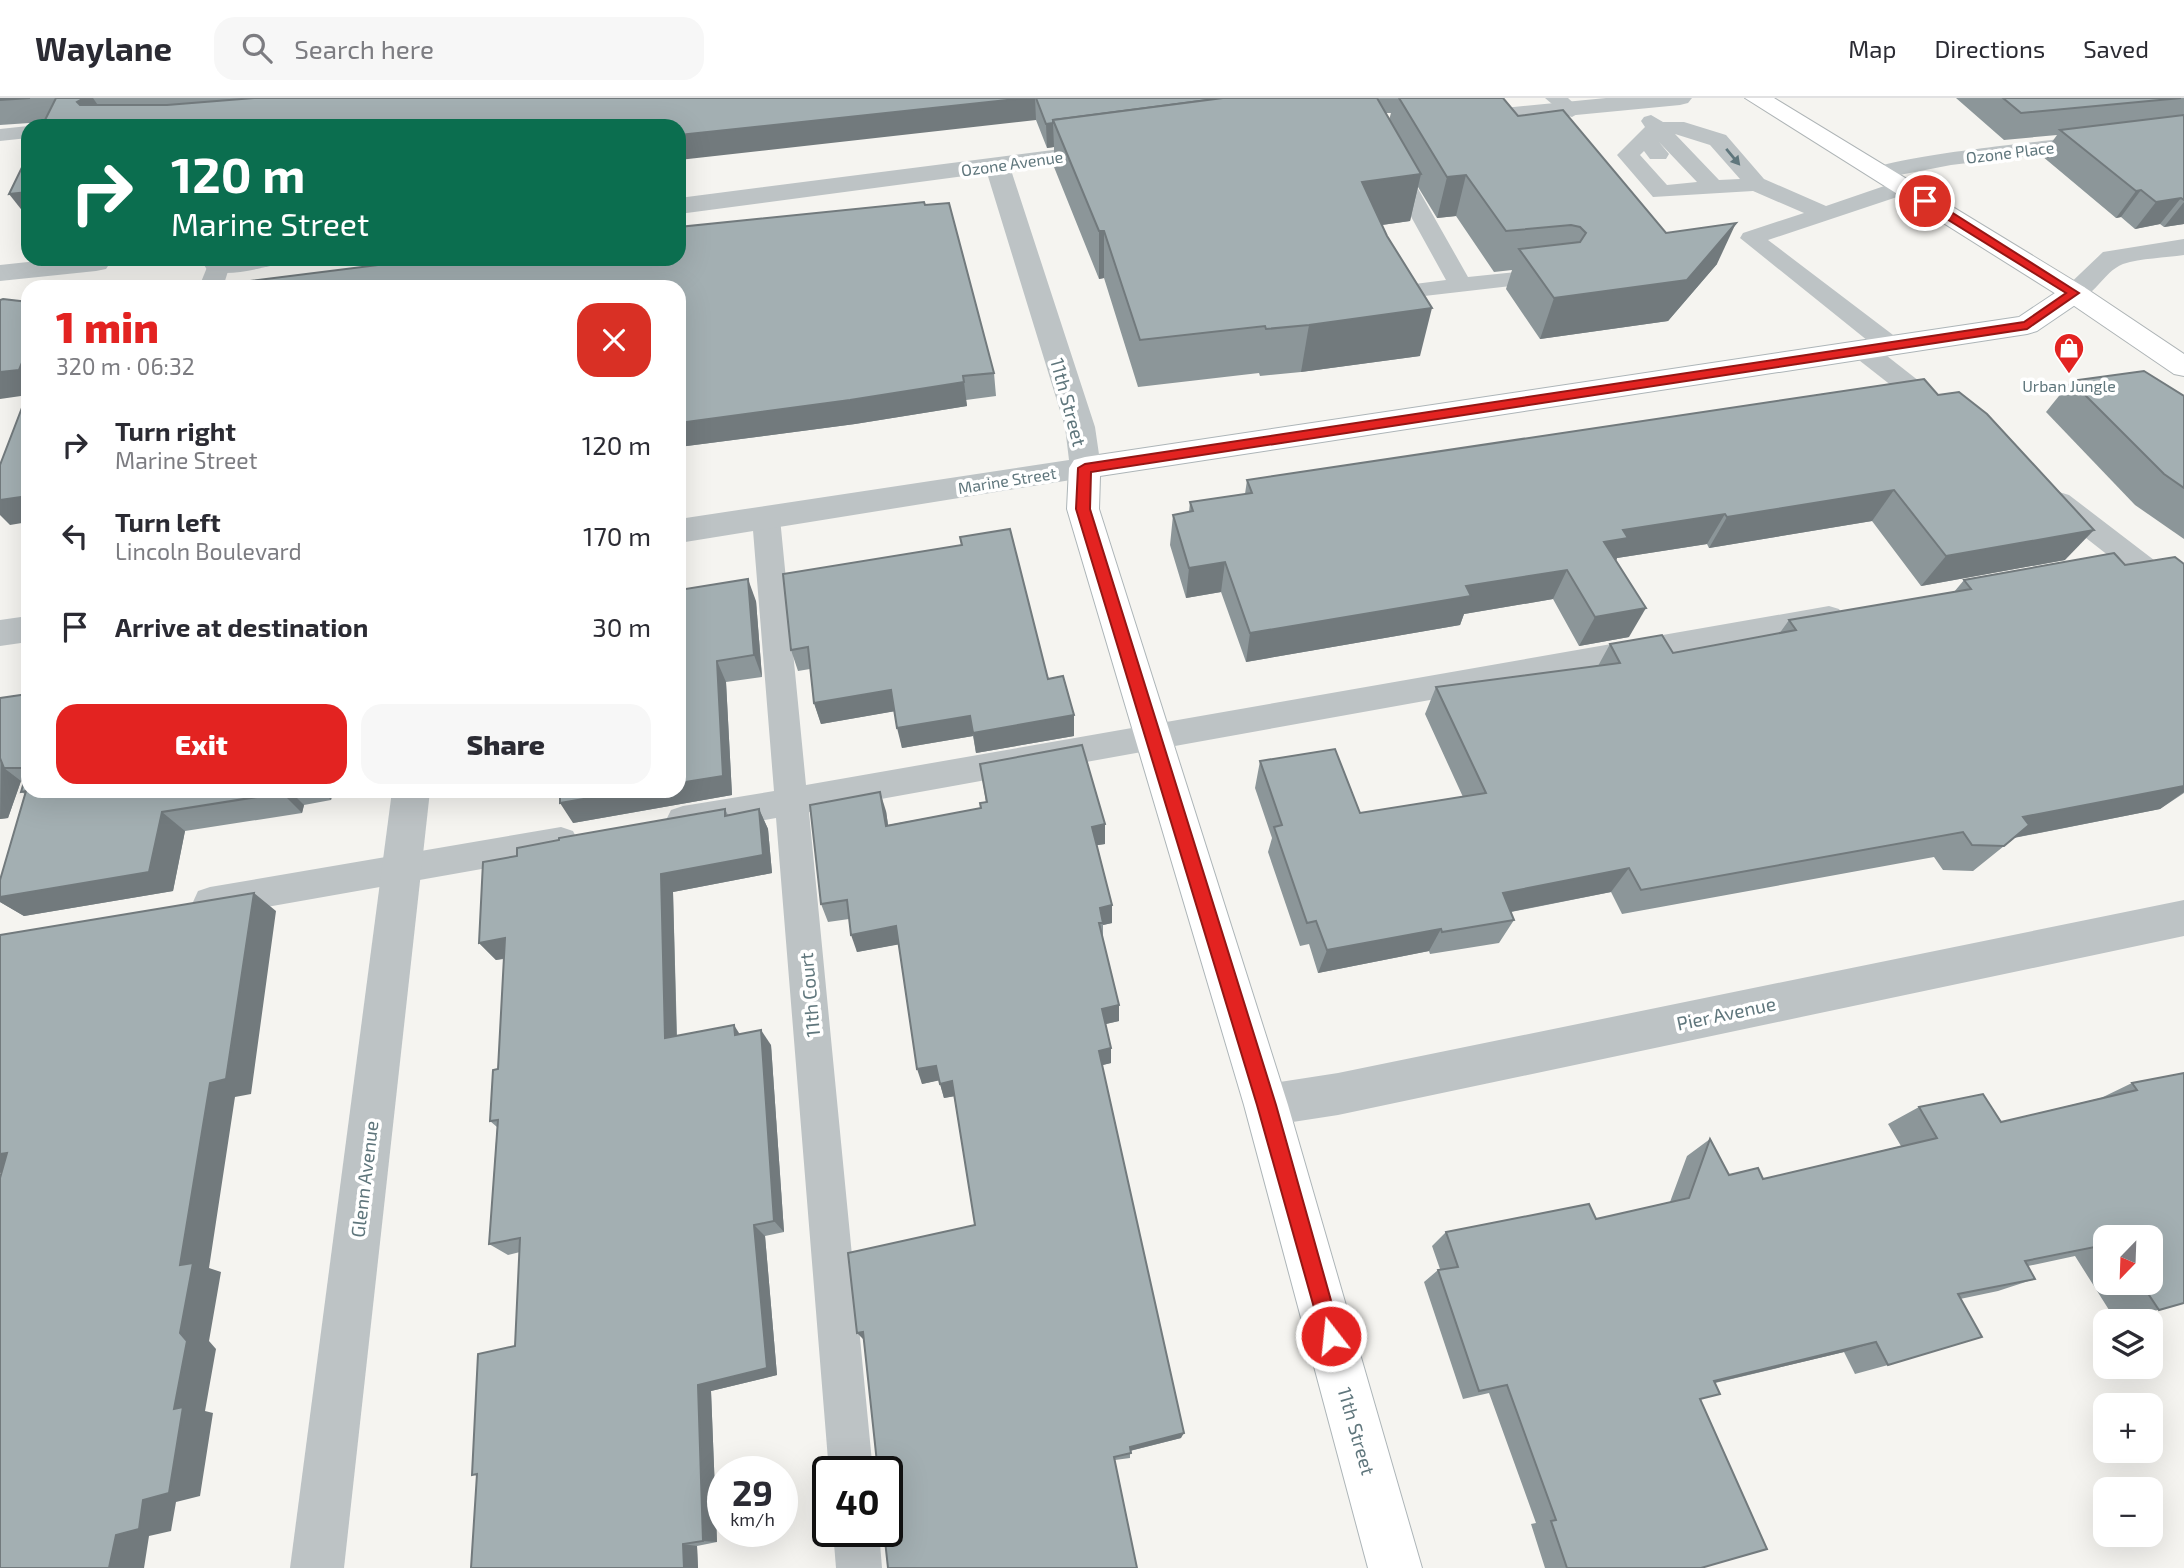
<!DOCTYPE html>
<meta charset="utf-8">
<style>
:root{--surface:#fff;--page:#f7f7f7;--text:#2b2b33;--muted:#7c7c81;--line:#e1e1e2;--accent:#e32321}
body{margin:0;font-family:"Exo 2",sans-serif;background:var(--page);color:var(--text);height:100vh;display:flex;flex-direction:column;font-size:26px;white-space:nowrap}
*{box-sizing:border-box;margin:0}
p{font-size:23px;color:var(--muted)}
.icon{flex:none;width:38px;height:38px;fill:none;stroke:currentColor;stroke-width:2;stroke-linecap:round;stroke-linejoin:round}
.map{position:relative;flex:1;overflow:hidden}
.sheet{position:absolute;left:21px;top:182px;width:665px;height:518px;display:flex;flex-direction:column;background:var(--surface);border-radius:21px;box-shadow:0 7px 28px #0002}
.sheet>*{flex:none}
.hud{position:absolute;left:21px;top:21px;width:665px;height:147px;border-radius:21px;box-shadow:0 7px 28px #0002;background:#0b6e4f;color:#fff;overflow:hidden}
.needle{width:46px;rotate:203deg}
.controls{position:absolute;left:2093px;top:1127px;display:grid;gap:14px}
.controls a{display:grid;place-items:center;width:70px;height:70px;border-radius:14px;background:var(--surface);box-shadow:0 7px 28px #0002;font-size:35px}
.speed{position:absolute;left:707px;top:1358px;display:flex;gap:14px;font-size:35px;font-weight:700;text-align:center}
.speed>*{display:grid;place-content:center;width:91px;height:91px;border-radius:50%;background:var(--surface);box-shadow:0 7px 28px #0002;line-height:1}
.speed small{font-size:18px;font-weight:400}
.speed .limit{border:4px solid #111;border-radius:10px;background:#fff;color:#111}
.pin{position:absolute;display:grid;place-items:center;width:60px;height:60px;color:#fff;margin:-30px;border:4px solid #fff;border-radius:50%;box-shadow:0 2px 7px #0007}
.me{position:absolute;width:77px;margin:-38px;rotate:344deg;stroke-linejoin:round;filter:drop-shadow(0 0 5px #0008)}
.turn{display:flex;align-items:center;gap:24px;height:147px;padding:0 35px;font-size:32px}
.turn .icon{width:91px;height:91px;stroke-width:2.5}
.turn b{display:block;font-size:49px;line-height:60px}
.round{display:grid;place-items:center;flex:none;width:74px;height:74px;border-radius:21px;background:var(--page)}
.headline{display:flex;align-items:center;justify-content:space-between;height:119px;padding:0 35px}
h1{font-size:42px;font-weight:800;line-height:52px;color:var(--accent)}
.button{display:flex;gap:14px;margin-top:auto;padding:14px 35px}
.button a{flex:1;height:80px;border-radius:21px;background:var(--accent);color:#fff;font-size:28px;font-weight:800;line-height:80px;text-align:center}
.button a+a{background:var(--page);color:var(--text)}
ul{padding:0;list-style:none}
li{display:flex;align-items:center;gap:21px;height:91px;padding:0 35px}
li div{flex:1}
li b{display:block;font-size:26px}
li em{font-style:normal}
header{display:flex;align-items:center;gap:42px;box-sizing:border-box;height:98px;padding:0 35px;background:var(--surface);border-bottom:2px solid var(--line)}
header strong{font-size:33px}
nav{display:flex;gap:38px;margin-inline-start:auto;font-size:24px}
.search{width:490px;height:63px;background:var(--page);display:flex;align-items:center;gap:18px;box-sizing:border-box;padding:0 24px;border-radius:21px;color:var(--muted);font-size:26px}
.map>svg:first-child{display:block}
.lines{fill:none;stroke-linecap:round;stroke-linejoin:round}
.secondary-casing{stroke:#adb5b8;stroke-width:2}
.highway-casing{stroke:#aeb4b6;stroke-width:2}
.lane{fill:#bdc3c5;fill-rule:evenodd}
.street{fill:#bdc3c5;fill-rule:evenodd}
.secondary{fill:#fff;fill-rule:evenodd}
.highway{fill:#fff;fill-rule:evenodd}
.wall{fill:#8c9699;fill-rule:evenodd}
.shaded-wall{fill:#727a7d}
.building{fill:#a3afb2;stroke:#727a7d;stroke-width:2}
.oneway{fill:#5f767c}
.route{fill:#e32321;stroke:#941715;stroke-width:2}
.labels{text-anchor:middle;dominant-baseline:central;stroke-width:7;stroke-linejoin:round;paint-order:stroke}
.far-street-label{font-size:16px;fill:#5f767c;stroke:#fff}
.far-poi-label{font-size:16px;fill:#5f767c;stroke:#fff}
.street-label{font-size:19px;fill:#5f767c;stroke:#fff}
</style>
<header>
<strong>Waylane</strong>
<div class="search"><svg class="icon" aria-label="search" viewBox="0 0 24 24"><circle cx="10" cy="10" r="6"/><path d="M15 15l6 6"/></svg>Search here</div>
<nav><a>Map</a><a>Directions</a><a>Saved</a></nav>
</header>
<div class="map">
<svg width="2184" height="1470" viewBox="0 0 2184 1470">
<rect width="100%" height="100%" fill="#f5f4f0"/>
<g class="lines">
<!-- secondary casing -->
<g class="secondary-casing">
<path id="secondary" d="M2074,187l10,2 4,6 -4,6 -47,32 -10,3 -927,142 -1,33 189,596 134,463h-54l-124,-463 -177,-596 2,-41 5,-8 11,-3 934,-140 45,-30z"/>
</g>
<!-- highway casing -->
<g class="highway-casing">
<path id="highway" d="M1745,0h29l310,189 100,67v22l-10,-2 -110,-75z"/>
</g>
<!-- lane -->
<g class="lane">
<path d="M1545,0h23l14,13 -10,6 -7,-2z"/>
<path d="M1651,17l12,7h21l42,13 38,44 62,27 70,-24h16l3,5 -3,5 -144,48 133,101 3,6 -3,6h-18l-143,-115 3,-5 61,-20 -51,-22 -100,6 -36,-42 28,-28 -4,-6 3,-4zM1675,36l35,11 30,34 -21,1zM1659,44l38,40 -30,3 -27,-30 4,-4 6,8h16l3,-5z"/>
<path d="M28,28v12l-28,3v-12z"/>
<path d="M2091,38l8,1 3,5 -3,5 -148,18 -72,14 -11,-7c11,-15 193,-33 223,-36z"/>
<path d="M1393,60l11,6 64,113 86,-9 8,2 4,5 -4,5 -155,18 -8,-2 -4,-5 4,-5 47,-6 -64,-116z"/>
<path d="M210,162h16l4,5 -7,22h-24z"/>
<path d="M1864,245l9,2 74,58 4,6 -4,6 -9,3 -9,-3 -74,-58 -3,-6 3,-6z"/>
<path d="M2059,394l10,3 115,88v27l-10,-3 -44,-35 -52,11 -10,-4 -4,-7 4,-7 41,-9 -60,-47 -4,-7 4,-7z"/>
<path d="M766,410l10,3 4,7 26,267 1023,-179 10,3 5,8 -5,8 -10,3 -1020,184 64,660h-44l-53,-654 -93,16 -12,-4 -5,-10 5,-10 12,-4 91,-15 -22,-273 4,-7z"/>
<path d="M561,729l12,4 5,10 -5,10 -12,4 -351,62 -12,-4 -5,-11 5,-11 12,-4z"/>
<path d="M833,1433h46l3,37h-46z"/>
</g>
<!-- street -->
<g class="street">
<path d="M1606,0h86l-4,5 -8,2 -217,21 -9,-2 -3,-5 3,-5 9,-2z"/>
<path d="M1107,45l9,2 3,5 -3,5 -105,15 84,257 6,41 -5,8 -417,67v-24l390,-59 -4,-33 -78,-254 -308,41v-16z"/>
<path d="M2184,141v16c-19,3 -43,3 -61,9 -23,9 -30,42 -59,35l-4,-6 43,-41z"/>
<path d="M56,161h51l3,4 -4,6 -10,2 -96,10v-16z"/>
<path d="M209,161h68l-3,6c-20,5 -46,11 -66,6l-4,-6z"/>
<path d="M28,518v26l-28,4v-26z"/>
<path d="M392,693h38l-86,777h-54z"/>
<path d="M2184,802v36l-846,179 -72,11 -16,-6 -6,-15 6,-15 16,-6 72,-11z"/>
</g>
<!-- secondary -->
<use href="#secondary" class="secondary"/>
<!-- highway -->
<use href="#highway" class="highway"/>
</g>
<!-- wall -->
<g class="wall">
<path d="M0,0h1503l15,18 148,117 51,31 -49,57 -128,18 -34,-50 6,-19 -18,2 -38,-56 -19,2 -19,-31 -8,34 -28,4 38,131 -119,16 -41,4 -1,-3 -121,14 -34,-109 -5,1 -45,-112v-20l-7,1 -11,-28 -992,2 -44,3zM1386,15h5l-2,7z"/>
<path d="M1956,0h228v126l-20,3 -4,-3 -25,5 -14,-12 -5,1 -74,-62 15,-21 -53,5z"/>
<path d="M925,107l69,168 2,23 -30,4 1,6 -112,18 -176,23v-160z"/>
<path d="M1924,281l141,181 -144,26 -49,-65 -163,27 -2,-4 -90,14 -1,3 13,76 -50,9 -26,-47 -89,15 -4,11 -214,37 -25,-70 -35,6 -16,-53 3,-30 16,-3 1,-10 55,-8 2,-14z"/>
<path d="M2071,283l113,15v143l-49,-34 -89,-93z"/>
<path d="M960,439l88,142 26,36v21l-98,17 -3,-17 -71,12 -7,-37 -74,13 -7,-21 -4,-34 -12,2 -7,-21 170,-105z"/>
<path d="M2184,466v229l-24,16 -146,29 -41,33 -30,-1 -9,-13 -312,57 -11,-22 -100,20 3,8 -15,23 -69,11 -1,-3 -111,22 -9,-29 -9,2 -32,-94 4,-14 -17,-50 5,-27 100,52 103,-16 -38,-83 11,-27 162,-21 12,-22 63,9 106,-19 10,-14 165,-28 10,-12 161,-15z"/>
<path d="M679,492l77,11 6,76 -36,5 6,113 -159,28z"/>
<path d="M28,596v97h305l-2,9 -27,5 -2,8 -117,18 -12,60 -149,25 -24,-14v-22l25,-86 -4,-2 2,-9 -2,-2 -13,37 -8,1v-121z"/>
<path d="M980,666l125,80 -8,1 15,60v18l-9,2v14l16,66v16l-14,3 6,24v15l-9,2 79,373 -51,13v7l-15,2 -140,-235 -21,-129 -10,2 -5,-18 -17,4 -23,-140 -42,8 -8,-33 -21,3 -7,-18 65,-93 2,14 93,-17 5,-6z"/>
<path d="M725,711l3,6 31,-6 9,20 4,44 -99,19 4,144 63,-2 31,11 13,187 -19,4 12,139 -66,16 6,151 -20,4 1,22h-227l44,-222 5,-94 -12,3 -19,-11 8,-117 -7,-6 8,-52 6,-110 -8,1 -17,-17 38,-87z"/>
<path d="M2184,975v230l-68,18 -41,-65 -47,10 7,13 -37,12 -38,8 -72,66 -33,9 -11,-22 -129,31 -15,17 1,168h-156l-14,-44 5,-1 -47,-130 -26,6 -39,-117 14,-12 2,-1 -8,-23 14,-14 150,-13 74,-17 17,-46 23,-17 19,36 34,4 138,-33 -13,-22 31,-17 82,15 100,-24 31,-15zM2105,1139h46v46h-46z"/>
</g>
<!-- shaded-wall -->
<g class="shaded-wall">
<path d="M84,0h9l13,19 -13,9 -16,-24z"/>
<path d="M1026,0h9l1,22 -357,40v-25z"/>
<path d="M1053,25l1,24 -7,1 -1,-24z"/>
<path d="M1421,76l-11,47 -57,8 9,-47z"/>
<path d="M1466,77l-10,41 -19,2 10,-41z"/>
<path d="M2141,92l-20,27 -5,1 20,-27z"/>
<path d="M28,94v26l-19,-24z"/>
<path d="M2181,100l-21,26 -25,5 21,-27z"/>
<path d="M2184,104v22l-20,3z"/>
<path d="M1736,125l-19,41 -49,57 -128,18 14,-41z"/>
<path d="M1099,133h5v47l-5,1z"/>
<path d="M1432,210l-12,48 -119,16 8,-47z"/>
<path d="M28,250v47l-28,4v-27z"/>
<path d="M964,284l3,24 -112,18 -176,23v-24z"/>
<path d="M1894,392l-22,31 -163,27 18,-31z"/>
<path d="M28,398v26l-18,3 -10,-10v-15z"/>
<path d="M1725,416l-18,30 -90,14 -4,10 -9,-26 19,-12z"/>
<path d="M2094,432l-29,30 -144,26 25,-30z"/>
<path d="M1225,464l-4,30 -35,6 3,-30z"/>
<path d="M1567,472l-14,29 -89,15 -4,11 -214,37 4,-29 216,-47z"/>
<path d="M748,481l8,22 6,76 -8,-22z"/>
<path d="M1646,510l-17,29 -50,9 16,-29z"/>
<path d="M717,563l9,21 6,113 -159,28 -13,-20 71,-12h48v-8z"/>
<path d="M891,592l5,21 -75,13 -7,-21z"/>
<path d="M1074,617v21l-98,17 -3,-20z"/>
<path d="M970,618l3,20 -71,12 -5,-20z"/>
<path d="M1,659l3,11 17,13 -13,37 -8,1z"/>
<path d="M2184,688v6l-24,17 -168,33 31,-25z"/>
<path d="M282,693h8l14,14 -2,8 -20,-20z"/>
<path d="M322,693h11l-2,9z"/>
<path d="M880,694l6,19 5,34 -5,-19z"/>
<path d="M759,711l9,20 4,44 -99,19 4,161 -12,-15 -4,-164z"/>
<path d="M162,714l23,19 -12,60 -149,25 -24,-14v-5z"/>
<path d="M1105,726v20l-13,2v-19z"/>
<path d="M1629,770l-18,24 -122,24 14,-23z"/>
<path d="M254,795l22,18 -25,183 -16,3 -26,171 12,4 -12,69 7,8 -11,62 8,2 -13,83 -24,6 -5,29 -22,5 -5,32h-35l7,-33 27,-35 31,-91 6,-76v-68l30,-182z"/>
<path d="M1112,807v18l-9,2 -3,-17z"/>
<path d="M896,828l5,18 -44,8 -6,-17z"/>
<path d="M1441,831l-12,22 -111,22 9,-23z"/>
<path d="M505,840l16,17 -25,5 -17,-17z"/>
<path d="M1119,907v16l-17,4v-16z"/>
<path d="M734,927l10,16 -9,-6z"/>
<path d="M761,932l10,15 13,187 -10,-11z"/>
<path d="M1111,950v15l-12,3v-15z"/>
<path d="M936,968l5,14 -19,4 -5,-15z"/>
<path d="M952,983l4,15 -12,2 -4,-14z"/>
<path d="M7,1055l32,13 -39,7v-19z"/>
<path d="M754,1127l11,11 12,139 -66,16 6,151 -14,-1 -5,-156z"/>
<path d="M863,1234l2,9 -8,-8z"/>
<path d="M1876,1244l-32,10 -156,37 26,-8z"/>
<path d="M1184,1335l-3,5 -52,13 1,-4z"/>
<path d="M683,1446l14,2 1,22h-14z"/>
</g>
<!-- building -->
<g class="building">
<path d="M0,0h30l-30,2z"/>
<path d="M56,0h28l-7,4 3,3h87l87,-7h772l-347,37v-9h-637z"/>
<path d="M1036,0h187l-170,22v3l-7,1z"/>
<path d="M1223,0h154l44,76 -59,8 25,54 45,72 -123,17 -43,4 -1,-3 -125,14 -36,-109h-5l-46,-111z"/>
<path d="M1399,0h104l15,18 45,-6 103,123 70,-10 -49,57 -133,18 -35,-49 61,-7 6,-9 -6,-6 -9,-2 -65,6 -40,-56 -19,2z"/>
<path d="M2003,0h178l-160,15z"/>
<path d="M2184,17v85l-3,-2 -25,4 -15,-12 -5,1 -76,-61z"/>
<path d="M28,57v37l-19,2z"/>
<path d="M924,104l1,3 24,-2 45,170 -31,3 1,6 -114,18 -171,23v-136h-461l1,-2 207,-26h253v-32z"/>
<path d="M3,201l25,3v46l-9,22 -19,2v-72z"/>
<path d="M2144,273l40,25v92l-20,-14 -93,-93z"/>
<path d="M1924,281l14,16 21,-3 28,22 107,116 -148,26 -52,-66 -167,27 -2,-3 -102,16 5,8 -24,4 42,66 -51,9 -28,-47 -101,16 5,10 -221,37 -25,-71 -36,6 -16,-53 20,-4 -3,-9 62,-9 -5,-13z"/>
<path d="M28,306v92l-28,4v-35l23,-60z"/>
<path d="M1010,431l38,150 15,-3 11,39 -101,18 -3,-17 -73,12 -6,-38 -77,13 -6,-56 -17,3 -8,-76 179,-29 -2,-8z"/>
<path d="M2114,455l11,12 50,-8 9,7v222l-161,31 6,8 -25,21 -32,-1 -9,-13 -322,58 -12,-22 -126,25 11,27 -72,12 -1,-3 -114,21 -11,-29 -9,2 -33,-96 8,-2 -22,-64 75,-12 25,64 126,-20 -50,-106 184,-24 -10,-19 52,-9 11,18 123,-23 -7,-10 182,-31 -7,-9z"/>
<path d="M748,481l6,76 -37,6 6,115 -44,7v-193z"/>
<path d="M28,596v97h254v2l-120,19 -13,60 -149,25v-17l26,-89 -5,1 6,-20 -2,-4h-21l-4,-10v-60z"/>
<path d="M1082,647l23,79 -13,3 20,78 -12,3 3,15h-4l20,82 -17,4 9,39 -12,3 85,382 -54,14 1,6 -17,4 23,111h-249l-4,-37h3v-59h-9l-15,-140 -6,1 -9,-80 127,-28 -23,-144 -12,3 -4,-18 -19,3 -21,-143 -45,9 -4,-35 -26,4 -11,-99 70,-13 6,34 95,-18 -1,-5 7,-1 -7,-38z"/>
<path d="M560,693h71l-71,12z"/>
<path d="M725,711v7l34,-7 4,46 -102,19 4,164 69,-13 1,10 26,-5 13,191 -20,4 13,143 -69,17 5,156 -20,3 1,24h-213l6,-94 -5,1 6,-121 37,-8 5,-108 -31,6 9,-124 -8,1 3,-51 5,-1 7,-131 -26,5 4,-81 34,-6v-8l42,-8v-2z"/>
<path d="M254,795l-28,186 -16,4 -30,182 13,-2 -13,70 7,8 -13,68 9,-2 -14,86 -26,7 -4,29 -23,6 -7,33h-109v-390l7,-25 -7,1v-219z"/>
<path d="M2184,975v230l-25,7 -18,-27h10v-46h-46v8l-80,16 10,18 -77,15 24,43 -94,28 -12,-23 -162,39 6,13 -20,5 67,150 -66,19h-134l-16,-47 5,-1 -49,-135 -28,6 -41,-121 20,-3 -12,-35 143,-28 7,15 93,-21 21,-59 19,36 29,-7 5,11 174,-41 -18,-31 64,-13 18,28 136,-32 -5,-7z"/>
</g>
<!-- one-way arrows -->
<defs><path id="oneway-solid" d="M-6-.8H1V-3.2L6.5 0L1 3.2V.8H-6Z" transform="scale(1.75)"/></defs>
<use class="oneway" href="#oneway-solid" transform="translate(1733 59) rotate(50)"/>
<!-- route -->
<path class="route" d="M1921,100h8l150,95 -52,36 -936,143 -1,37 186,596 65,231 -3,7 -7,3 -7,-3 -67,-238 -181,-596 2,-41 7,-4 939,-142 42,-29 -145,-90z"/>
<!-- icons -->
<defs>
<g id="shop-pin" transform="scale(1.575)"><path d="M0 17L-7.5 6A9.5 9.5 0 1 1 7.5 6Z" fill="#e32321" stroke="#fff"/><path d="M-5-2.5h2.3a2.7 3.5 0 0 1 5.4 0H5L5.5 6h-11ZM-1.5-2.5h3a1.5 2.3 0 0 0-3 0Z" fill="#fff"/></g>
</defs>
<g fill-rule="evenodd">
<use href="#shop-pin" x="2069" y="250"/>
</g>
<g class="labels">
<!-- far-street labels -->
<g class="far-street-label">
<text transform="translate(2010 54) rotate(-7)">Ozone Place</text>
<text transform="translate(1012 65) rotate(-8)">Ozone Avenue</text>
<text transform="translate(1007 382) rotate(-9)">Marine Street</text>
</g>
<!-- far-poi labels -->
<g class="far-poi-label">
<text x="2069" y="287">Urban Jungle</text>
</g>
<!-- street labels -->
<g class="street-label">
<text transform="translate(1069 304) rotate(75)">11th Street</text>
<text transform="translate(809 897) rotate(-95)">11th Court</text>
<text transform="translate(1726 915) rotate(-12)">Pier Avenue</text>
<text transform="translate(364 1081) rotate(-83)">Glenn Avenue</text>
<text transform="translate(1357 1333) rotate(74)">11th Street</text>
</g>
</g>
</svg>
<div class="controls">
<a><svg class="needle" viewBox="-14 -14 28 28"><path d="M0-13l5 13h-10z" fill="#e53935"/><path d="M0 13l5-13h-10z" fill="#7c7c81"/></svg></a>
<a><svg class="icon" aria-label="layers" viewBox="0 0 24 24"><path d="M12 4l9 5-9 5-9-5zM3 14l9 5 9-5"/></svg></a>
<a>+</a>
<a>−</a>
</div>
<div class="speed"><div>29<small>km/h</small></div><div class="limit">40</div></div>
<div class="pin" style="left:1925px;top:103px;background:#d93025"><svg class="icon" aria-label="arrive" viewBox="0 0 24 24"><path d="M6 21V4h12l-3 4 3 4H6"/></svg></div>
<svg class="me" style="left:1331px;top:1238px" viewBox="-20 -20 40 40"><circle r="17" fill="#e32321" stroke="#fff" stroke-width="3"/><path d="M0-11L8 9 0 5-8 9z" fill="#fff"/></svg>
<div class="hud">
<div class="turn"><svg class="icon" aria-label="right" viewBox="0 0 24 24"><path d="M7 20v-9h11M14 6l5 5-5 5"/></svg><div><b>120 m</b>Marine Street</div></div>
</div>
<section class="sheet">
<div class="headline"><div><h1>1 min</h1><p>320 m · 06:32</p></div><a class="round" style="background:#d93025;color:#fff"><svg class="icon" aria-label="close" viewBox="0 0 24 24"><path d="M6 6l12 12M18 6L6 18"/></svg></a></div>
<ul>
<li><svg class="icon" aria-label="right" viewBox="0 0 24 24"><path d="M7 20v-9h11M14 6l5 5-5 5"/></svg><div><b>Turn right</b><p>Marine Street</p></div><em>120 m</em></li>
<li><svg class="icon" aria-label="left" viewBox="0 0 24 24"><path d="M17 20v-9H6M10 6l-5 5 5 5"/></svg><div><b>Turn left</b><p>Lincoln Boulevard</p></div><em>170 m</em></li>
<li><svg class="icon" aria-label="arrive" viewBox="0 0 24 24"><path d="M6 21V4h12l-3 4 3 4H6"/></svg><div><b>Arrive at destination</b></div><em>30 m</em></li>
</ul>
<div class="button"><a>Exit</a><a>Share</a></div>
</section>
</div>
